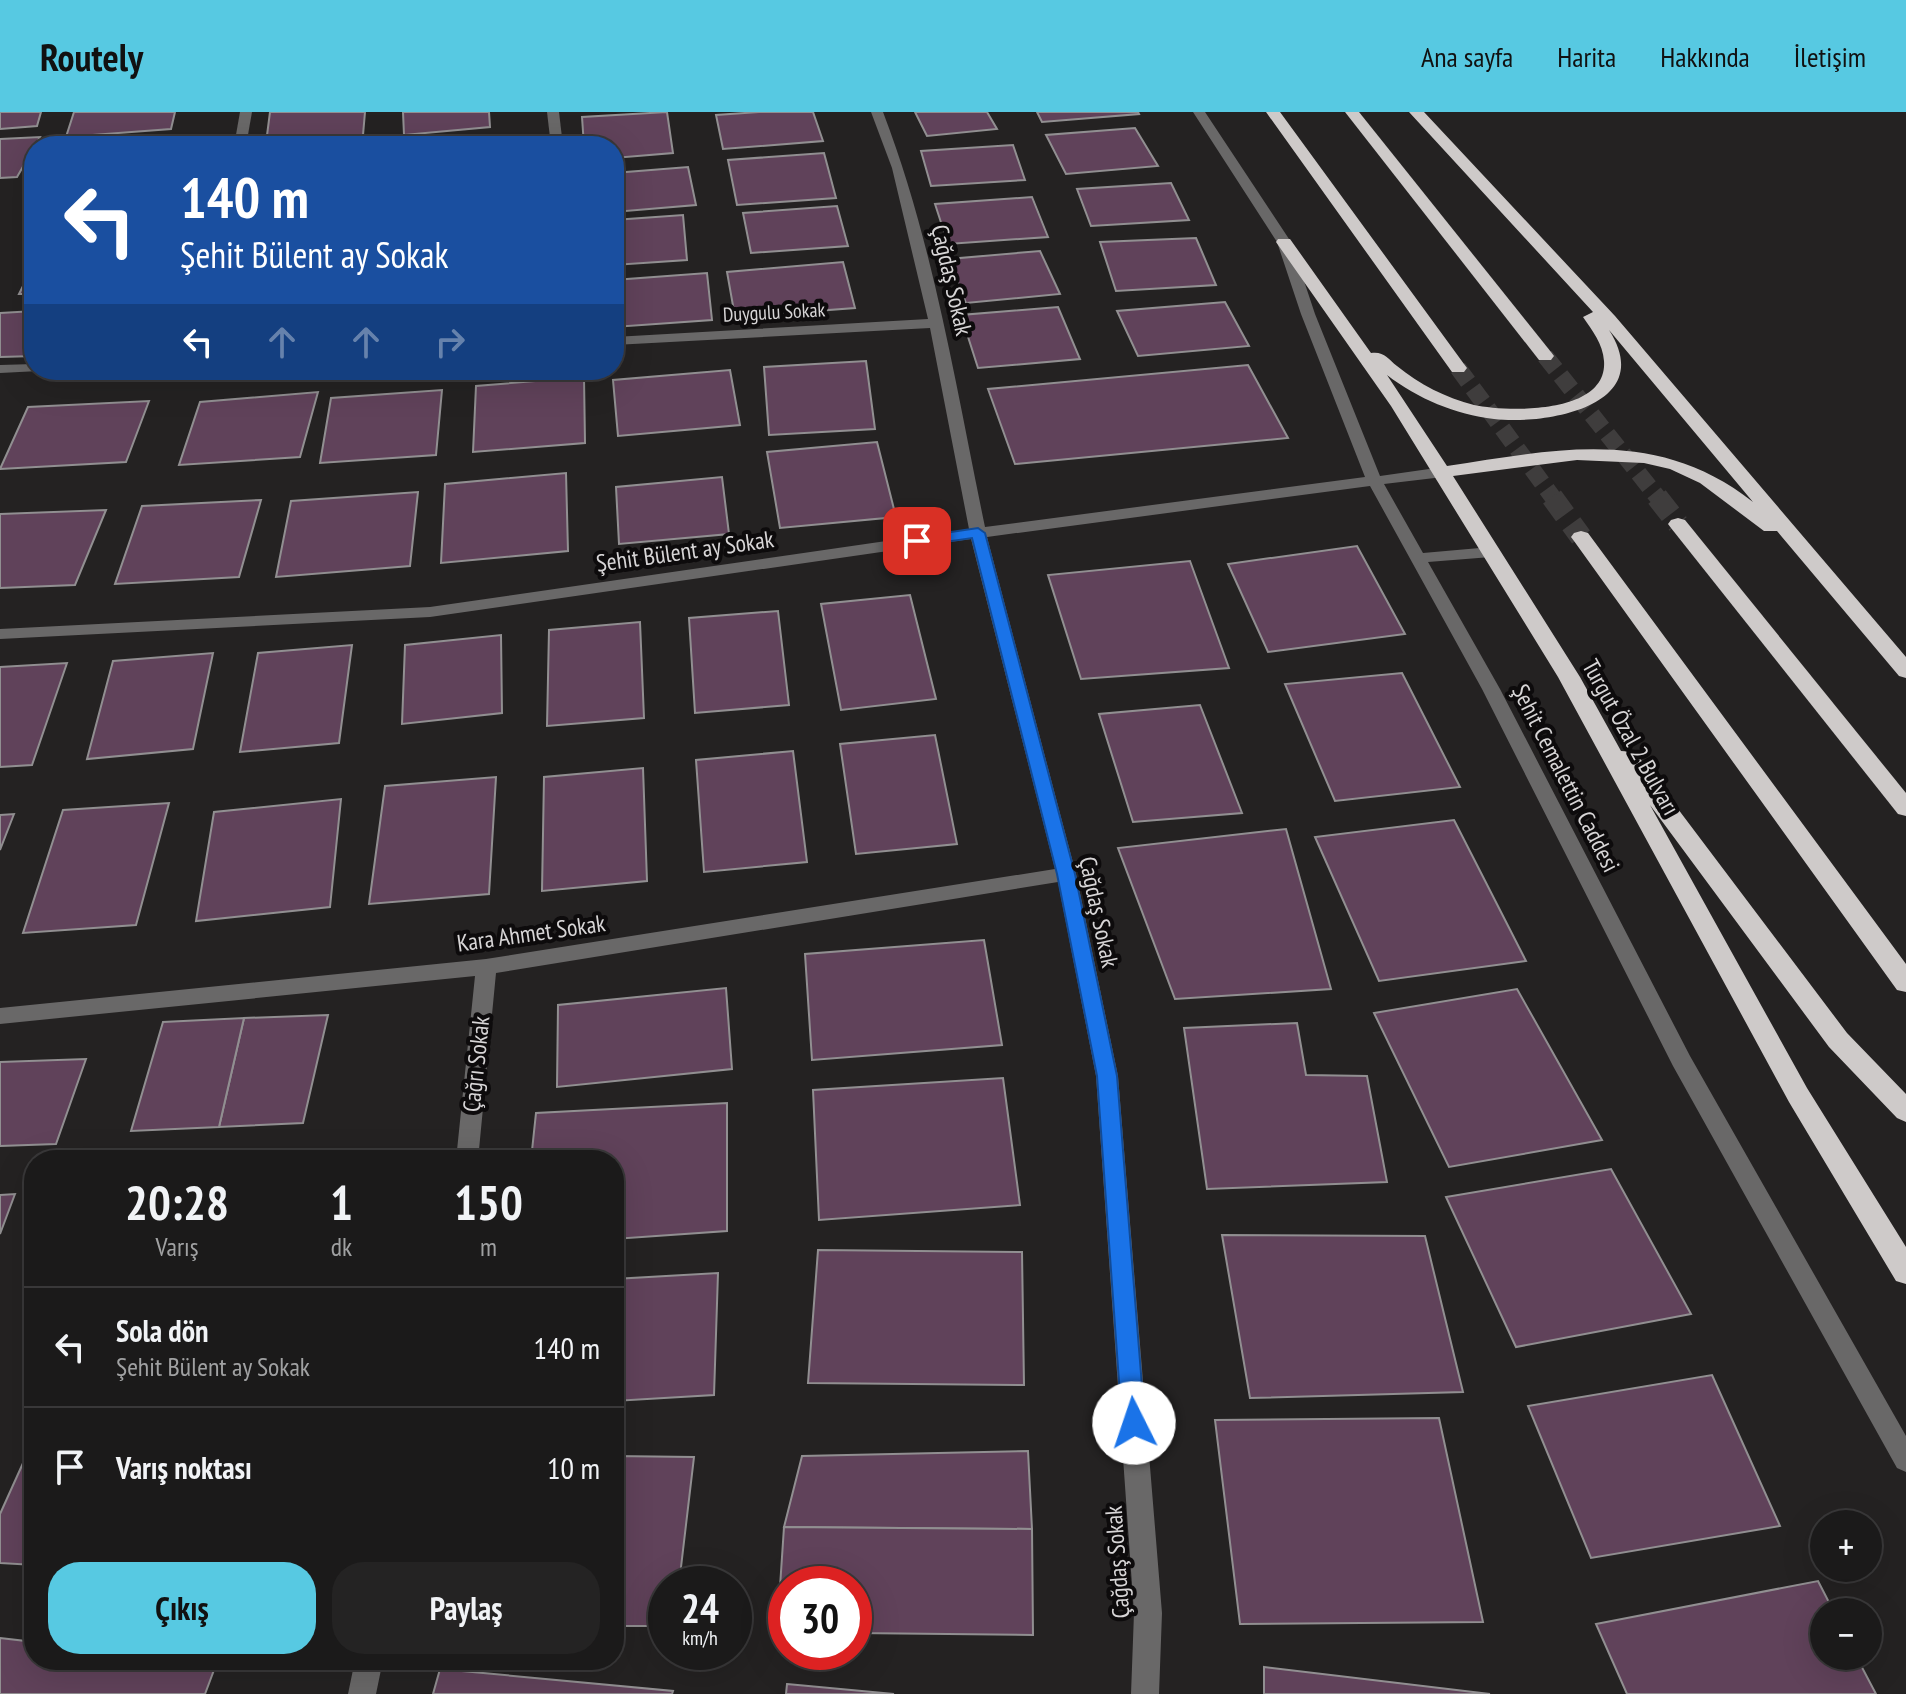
<!DOCTYPE html>
<html lang="tr">
<meta charset="utf-8">
<style>
:root{--surface:#1b1a1a;--page:#242323;--text:#f1f3f6;--muted:#a0a1a2;--line:#393839;--accent:#57c9e2}
body{margin:0;font-family:"PT Sans Narrow",sans-serif;background:var(--page);color:var(--text);height:100vh;display:flex;flex-direction:column;font-size:30px;white-space:nowrap}
*{box-sizing:border-box;margin:0}
p{font-size:26px;color:var(--muted)}
.icon{flex:none;width:44px;height:44px;fill:none;stroke:currentColor;stroke-width:2;stroke-linecap:round;stroke-linejoin:round}
.map{position:relative;flex:1;overflow:hidden}
.side{position:absolute;left:24px;top:1038px;width:600px;height:520px;display:flex;flex-direction:column;background:var(--surface);border-radius:32px;box-shadow:0 8px 32px #0002,0 0 0 2px var(--line)}
.side>*{flex:none}
.banner{position:absolute;left:24px;top:24px;width:600px;height:244px;border-radius:32px;box-shadow:0 8px 32px #0002,0 0 0 2px var(--line);background:#1a4fa0;color:#fff;overflow:hidden}
.controls{position:absolute;left:1810px;top:1398px;display:grid;gap:16px}
.controls a{display:grid;place-items:center;width:72px;height:72px;border-radius:50%;background:var(--surface);box-shadow:0 8px 32px #0002,0 0 0 2px var(--line);font-size:40px}
.speed{position:absolute;left:648px;top:1454px;display:flex;gap:16px;font-size:40px;font-weight:700;text-align:center}
.speed>*{display:grid;place-content:center;width:104px;height:104px;border-radius:50%;background:var(--surface);box-shadow:0 8px 32px #0002,0 0 0 2px var(--line);line-height:1}
.speed small{font-size:20px;font-weight:400}
.speed .limit{border:12px solid #d22;background:#fff;color:#111}
.pin{position:absolute;display:grid;place-items:center;width:68px;height:68px;color:#fff;margin:-34px;border-radius:16px;box-shadow:0 4px 12px #0006}
.me{position:absolute;width:88px;margin:-44px;rotate:356deg;stroke-linejoin:round;filter:drop-shadow(0 0 6px #0008)}
.turn{display:flex;align-items:center;gap:28px;height:168px;padding:0 24px;font-size:36px}
.turn .icon{width:104px;height:104px;stroke-width:2.5}
.turn b{display:block;font-size:56px;line-height:68px}
.lanes{display:flex;align-items:center;height:76px;padding:0 24px;background:#0003;justify-content:center;gap:40px;direction:ltr}
.lanes .off{opacity:.35}
.eta{display:flex;justify-content:space-evenly;align-items:center;height:136px;text-align:center}
.eta b{font-size:48px;font-weight:700;line-height:56px}
.action{display:flex;gap:16px;margin-top:auto;padding:16px 24px}
.action a{flex:1;height:92px;border-radius:32px;background:var(--accent);color:#111;font-size:32px;font-weight:700;line-height:92px;text-align:center}
.action a+a{background:var(--page);color:var(--text)}
ul{padding:0;list-style:none}
li{display:flex;align-items:center;gap:24px;height:120px;padding:0 24px;border-top:2px solid var(--line)}
li div{flex:1}
li b{display:block;font-size:30px}
li em{font-style:normal}
header{display:flex;align-items:center;gap:48px;box-sizing:border-box;height:112px;padding:0 40px;background:var(--accent);color:#111}
header strong{font-size:38px}
nav{display:flex;gap:44px;margin-inline-start:auto;font-size:28px}
.map>svg:first-child{display:block}
.building{fill:#60425a;stroke:#918f91;stroke-width:2}
.lines{fill:none;stroke-linecap:round;stroke-linejoin:round}
.highway-tunnel-far1{stroke:#3f3d3d;stroke-width:17;stroke-dasharray:17 8;stroke-linecap:butt}
.highway-tunnel{stroke:#3f3d3d;stroke-width:22;stroke-dasharray:22 11;stroke-linecap:butt}
.minor{fill:#696868;fill-rule:evenodd}
.highway{fill:#cecac9;fill-rule:evenodd}
.route{fill:#1a73e8;stroke:#114b97;stroke-width:2}
.labels{text-anchor:middle;dominant-baseline:central;stroke-width:8;stroke-linejoin:round;paint-order:stroke}
.far-street-label{font-size:20px;fill:#d7d5d6;stroke:#0d0b0c}
.street-label{font-size:24px;fill:#d7d5d6;stroke:#0d0b0c}
</style>
<header>
<strong>Routely</strong>
<nav><a>Ana sayfa</a><a>Harita</a><a>Hakkında</a><a>İletişim</a></nav>
</header>
<div class="map">
<svg width="1906" height="1582" viewBox="0 0 1906 1582">
<rect width="100%" height="100%" fill="#242222"/>
<!-- building -->
<g class="building">
<path d="M0,0h41l-4,14 -37,3z"/>
<path d="M74,0h101l-4,17 -105,8z"/>
<path d="M270,0h95l-2,23 -97,8z"/>
<path d="M403,0h86l1,15 -86,8z"/>
<path d="M667,0l6,41 -59,5v-12h-30l-2,-29z"/>
<path d="M759,0h54l10,29 -100,8 -7,-34z"/>
<path d="M915,0h72l10,17 -70,7z"/>
<path d="M1037,0h101l1,2 -97,8z"/>
<path d="M1135,16l23,38 -92,8 -20,-39z"/>
<path d="M40,25l-23,40 -17,1v-39z"/>
<path d="M172,28l-1,6h-72z"/>
<path d="M1013,33l12,35 -94,6 -10,-35z"/>
<path d="M824,41l12,45 -99,7 -9,-45z"/>
<path d="M688,55l8,38 -82,7v-39z"/>
<path d="M1171,71l18,37 -98,6 -14,-37z"/>
<path d="M1032,85l16,40 -100,7 -13,-40z"/>
<path d="M837,94l11,40 -97,7 -8,-40z"/>
<path d="M683,103l4,45 -73,5v-45z"/>
<path d="M1196,126l20,47 -100,6 -16,-49z"/>
<path d="M1040,139l20,43 -94,9 -17,-44z"/>
<path d="M843,150l12,46 -120,9 -8,-45z"/>
<path d="M34,152v30h-15z"/>
<path d="M707,161l5,47 -98,7v-47z"/>
<path d="M1225,190l24,44 -111,10 -21,-45z"/>
<path d="M1058,195l22,52 -102,9 -17,-53z"/>
<path d="M34,199v45l-34,1v-44z"/>
<path d="M866,249l9,68 -106,6 -5,-68z"/>
<path d="M1248,253l40,73 -273,26 -27,-75z"/>
<path d="M730,258l10,55 -122,11 -5,-56z"/>
<path d="M584,265l1,66 -112,9 3,-66z"/>
<path d="M442,278l-6,65 -116,8 11,-65z"/>
<path d="M318,280l-18,65 -121,8 21,-63z"/>
<path d="M149,289l-23,61 -126,7 28,-62z"/>
<path d="M877,330l19,75 -116,11 -13,-76z"/>
<path d="M566,361l2,78 -127,12 4,-79z"/>
<path d="M722,365l7,57 -110,10 -3,-57z"/>
<path d="M418,380l-8,74 -134,11 15,-76z"/>
<path d="M261,388l-22,77 -124,7 27,-78z"/>
<path d="M106,398l-31,75 -75,3v-74z"/>
<path d="M1357,434l48,88 -137,18 -40,-88z"/>
<path d="M1190,449l39,107 -148,11 -33,-104z"/>
<path d="M910,483l26,104 -95,11 -20,-106z"/>
<path d="M778,499l11,94 -94,8 -6,-95z"/>
<path d="M640,510l4,96 -97,8 2,-96z"/>
<path d="M501,523l1,78 -100,11 3,-79z"/>
<path d="M352,533l-13,98 -99,9 18,-99z"/>
<path d="M213,541l-20,96 -106,10 26,-98z"/>
<path d="M67,551l-35,102 -32,2v-100z"/>
<path d="M1402,561l58,114 -125,14 -50,-117z"/>
<path d="M1200,593l42,108 -109,9 -34,-108z"/>
<path d="M935,623l22,109 -101,10 -16,-110z"/>
<path d="M793,639l14,111 -103,10 -8,-112z"/>
<path d="M643,656l4,113 -105,10 2,-114z"/>
<path d="M496,665l-7,117 -120,10 16,-118z"/>
<path d="M341,687l-11,108 -134,14 18,-109z"/>
<path d="M169,691l-33,122 -113,8 40,-123z"/>
<path d="M14,702l-14,36v-35z"/>
<path d="M1454,708l72,141 -147,20 -64,-144z"/>
<path d="M1286,717l45,160 -156,10 -57,-151z"/>
<path d="M984,828l18,105 -190,15 -7,-106z"/>
<path d="M726,876l6,81 -175,18 1,-82z"/>
<path d="M1517,877l85,151 -153,27 -75,-154z"/>
<path d="M328,903l-25,108 -84,4 25,-109z"/>
<path d="M244,906l-25,109 -88,4 32,-109z"/>
<path d="M1297,911l9,52 61,1 20,106 -180,7 -23,-161z"/>
<path d="M86,947l-30,85 -56,2v-84z"/>
<path d="M1003,966l17,127 -201,15 -6,-130z"/>
<path d="M727,991v128l-113,8v-79h-83l5,-47z"/>
<path d="M366,1042l-2,6h-226v-1z"/>
<path d="M1611,1057l80,145 -175,33 -70,-150z"/>
<path d="M15,1082l-15,40v-39z"/>
<path d="M1222,1123l203,1 38,156 -213,6z"/>
<path d="M818,1138l204,2 2,133 -216,-2z"/>
<path d="M718,1161l-4,122 -100,6v-122z"/>
<path d="M1712,1263l68,151 -189,32 -63,-152z"/>
<path d="M1439,1306l44,204 -243,2 -25,-204z"/>
<path d="M33,1329l1,124 -34,-2v-49z"/>
<path d="M1028,1339l4,78 -248,-2 18,-71z"/>
<path d="M614,1344l80,1 -15,127h-13v42h-52z"/>
<path d="M784,1415l248,2 1,106 -179,-2v-49h-68v48h-9z"/>
<path d="M1818,1469l16,31h-10v44h32l20,38h-249l-31,-70z"/>
<path d="M0,1526l34,4v18l183,2 -12,32h-205z"/>
<path d="M1264,1555l226,27h-226z"/>
<path d="M440,1557l233,22 -1,3h-239z"/>
<path d="M787,1572l107,10h-108z"/>
</g>
<g class="lines">
<!-- highway-tunnel-far1 -->
<g class="highway-tunnel-far1">
<path d="M1545,244l114,143"/>
<path d="M1458,256l96,131"/>
</g>
<!-- highway-tunnel -->
<g class="highway-tunnel">
<path d="M1552,385l29,40"/>
<path d="M1657,385l21,27"/>
</g>
<!-- minor -->
<g class="minor">
<path d="M240,0h12l-6,34h-12z"/>
<path d="M547,0h12l4,34h-12z"/>
<path d="M871,0h12c51,133 73,276 102,415l380,-50 -64,-163 -24,-72 -84,-130h12l86,130 24,72 65,162 63,-9 8,5 -8,5 -59,7 39,69 68,-6 8,5 -8,5 -63,5 72,127 190,367 216,380v36l-9,-4 -224,-402 -191,-377 -112,-203 -383,51 89,337 42,202 44,537 -3,81h-28l3,-81 -38,-537 -38,-194 -562,91 -18,187h-22l19,-184 -475,48v-16l486,-49 569,-90 -84,-330 -541,78 -430,22v-10l430,-22 539,-78 -39,-201 -316,17v-8l314,-18 -36,-151z"/>
<path d="M34,252v6l5,1 -39,2v-8z"/>
<path d="M355,1548h28l-7,34h-28z"/>
</g>
<!-- highway -->
<g class="highway">
<path d="M1266,0h14l184,252 3,4 -3,4h-12z"/>
<path d="M1345,0h14l192,240 3,4 -3,4h-12z"/>
<path d="M1409,0h15l191,204 291,341v21l-7,-2 -122,-145h-13l-64,-48 -30,-14 -26,-6 -67,-3 -124,16 127,201 41,74 14,1 212,281 59,61v28l-9,-4 -68,-71 -179,-242 157,283 99,159v37l-10,-3 -107,-179 -231,-425 -167,-271 -115,-164 2,-3h12l81,114c13,-2 17,6 26,13 22,18 49,32 77,39 33,7 134,10 130,-44 -1,-17 -12,-31 -21,-44l10,-5zM1609,218l144,172c-95,-75 -196,-53 -306,-36l-60,-91c31,24 68,39 107,44 52,6 164,-13 115,-89z"/>
<path d="M1678,406l7,2 221,273v23l-8,-2 -227,-286 -3,-4 3,-4z"/>
<path d="M1581,419l7,2 318,431v28l-9,-2 -323,-449 -3,-4 3,-4z"/>
</g>
</g>
<!-- route -->
<path class="route" d="M978,416l7,5 90,341 42,202 28,347 -3,8 -8,3 -8,-3 -4,-8 -25,-347 -40,-202 -85,-336 -55,8 -7,-5 7,-4z"/>
<g class="labels">
<!-- far-street labels -->
<g class="far-street-label">
<text transform="translate(774 200) rotate(-3)">Duygulu Sokak</text>
</g>
<!-- street labels -->
<g class="street-label">
<text transform="translate(952 168) rotate(77)">Çağdaş Sokak</text>
<text transform="translate(685 439) rotate(-8)">Şehit Bülent ay Sokak</text>
<text transform="translate(1631 625) rotate(61)">Turgut Özal 2 Bulvarı</text>
<text transform="translate(1566 666) rotate(63)">Şehit Cemalettin Caddesi</text>
<text transform="translate(1099 800) rotate(78)">Çağdaş Sokak</text>
<text transform="translate(531 821) rotate(-8)">Kara Ahmet Sokak</text>
<text transform="translate(476 952) rotate(-84)">Çağrı Sokak</text>
<text transform="translate(1117 1450) rotate(-94)">Çağdaş Sokak</text>
</g>
</g>
</svg>
<div class="controls">
<a>+</a>
<a>−</a>
</div>
<div class="speed"><div>24<small>km/h</small></div><div class="limit">30</div></div>
<div class="pin" style="left:917px;top:429px;background:#d93025"><svg class="icon" aria-label="arrive" viewBox="0 0 24 24"><path d="M6 21V4h12l-3 4 3 4H6"/></svg></div>
<svg class="me" style="left:1134px;top:1311px" viewBox="-20 -20 40 40"><circle r="19" fill="#fff"/><path d="M0-13L10 11 0 6-10 11z" fill="#1a73e8"/></svg>
<div class="banner">
<div class="turn"><svg class="icon" aria-label="left" viewBox="0 0 24 24"><path d="M17 20v-9H6M10 6l-5 5 5 5"/></svg><div><b>140 m</b>Şehit Bülent ay Sokak</div></div>
<div class="lanes"><svg class="icon" aria-label="left" viewBox="0 0 24 24"><path d="M17 20v-9H6M10 6l-5 5 5 5"/></svg><svg class="icon off" aria-label="ahead" viewBox="0 0 24 24"><path d="M12 20V5M6 11l6-6 6 6"/></svg><svg class="icon off" aria-label="ahead" viewBox="0 0 24 24"><path d="M12 20V5M6 11l6-6 6 6"/></svg><svg class="icon off" aria-label="right" viewBox="0 0 24 24"><path d="M7 20v-9h11M14 6l5 5-5 5"/></svg></div>
</div>
<section class="side">
<div class="eta">
<div><b>20:28</b><p>Varış</p></div>
<div><b>1</b><p>dk</p></div>
<div><b>150</b><p>m</p></div>
</div>
<ul>
<li><svg class="icon" aria-label="left" viewBox="0 0 24 24"><path d="M17 20v-9H6M10 6l-5 5 5 5"/></svg><div><b>Sola dön</b><p>Şehit Bülent ay Sokak</p></div><em>140 m</em></li>
<li><svg class="icon" aria-label="arrive" viewBox="0 0 24 24"><path d="M6 21V4h12l-3 4 3 4H6"/></svg><div><b>Varış noktası</b></div><em>10 m</em></li>
</ul>
<div class="action"><a>Çıkış</a><a>Paylaş</a></div>
</section>
</div>
